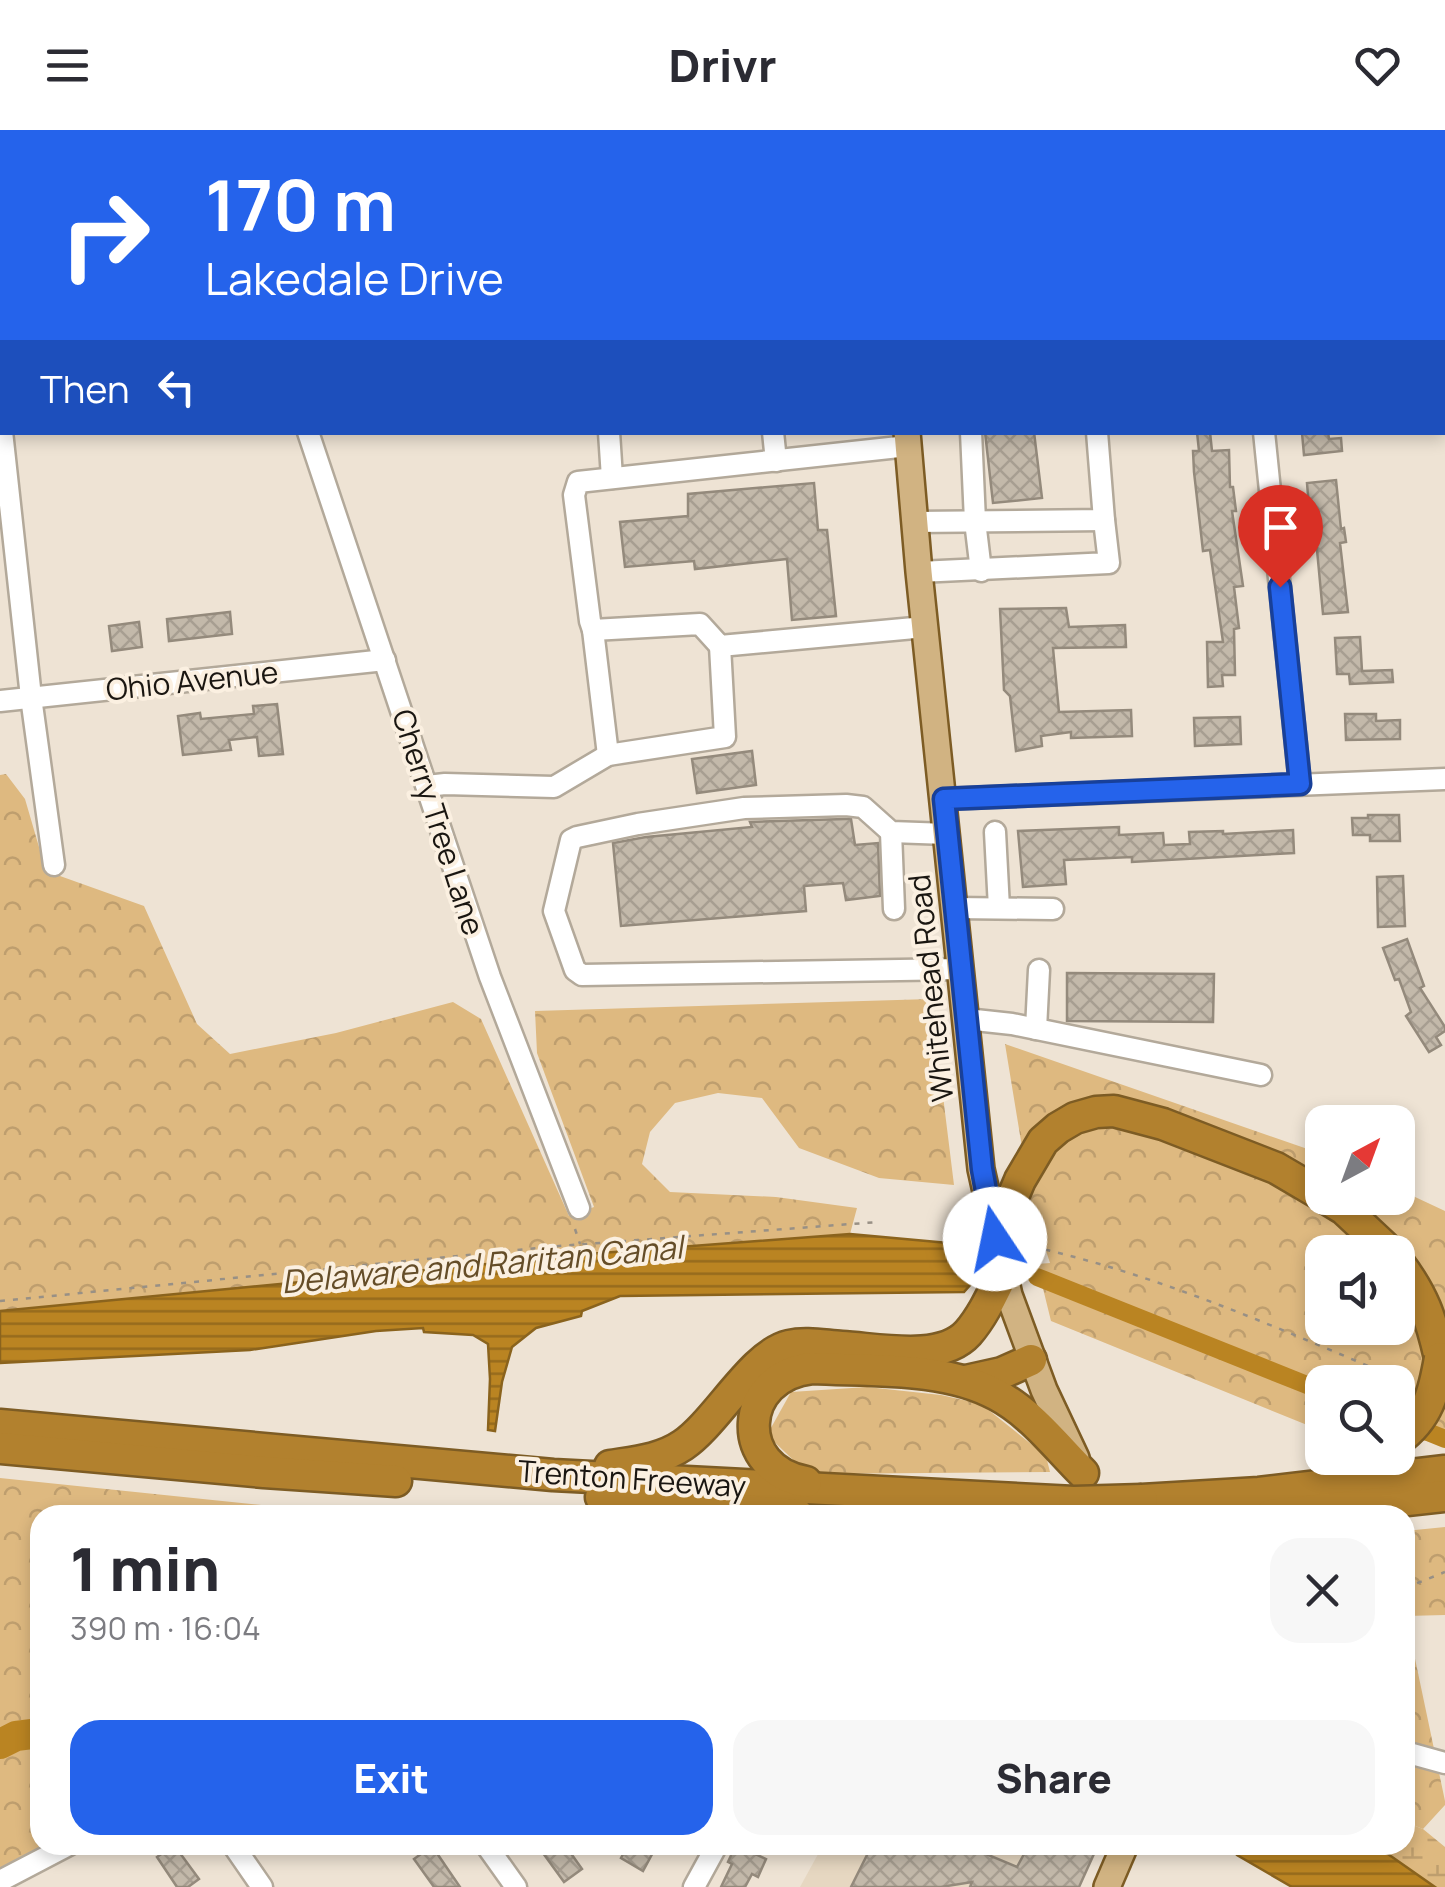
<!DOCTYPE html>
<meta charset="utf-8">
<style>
:root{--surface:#fff;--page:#f7f7f7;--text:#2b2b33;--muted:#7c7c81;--accent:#2563eb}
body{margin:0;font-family:Manrope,sans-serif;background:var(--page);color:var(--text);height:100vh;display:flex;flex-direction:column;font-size:38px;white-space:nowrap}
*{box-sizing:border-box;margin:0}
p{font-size:32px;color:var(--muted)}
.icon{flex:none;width:55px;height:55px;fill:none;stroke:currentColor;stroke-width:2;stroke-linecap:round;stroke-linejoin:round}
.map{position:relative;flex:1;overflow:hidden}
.details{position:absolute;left:30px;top:1375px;width:1385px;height:350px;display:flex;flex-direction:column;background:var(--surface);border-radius:30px;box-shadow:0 5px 15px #0003}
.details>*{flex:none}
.banner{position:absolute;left:0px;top:0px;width:1445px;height:305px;box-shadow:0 5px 15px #0003;background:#2563eb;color:#fff;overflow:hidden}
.needle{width:65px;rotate:41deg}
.fabs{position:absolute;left:1305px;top:975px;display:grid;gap:20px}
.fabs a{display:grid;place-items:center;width:110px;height:110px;border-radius:20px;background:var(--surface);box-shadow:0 5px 15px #0003;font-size:50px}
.pin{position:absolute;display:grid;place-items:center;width:85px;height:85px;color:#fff;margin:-102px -42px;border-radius:50% 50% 50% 0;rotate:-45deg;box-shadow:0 0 10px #0007}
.pin .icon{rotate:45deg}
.me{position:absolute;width:110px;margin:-55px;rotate:349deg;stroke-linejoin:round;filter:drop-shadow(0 0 8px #0008)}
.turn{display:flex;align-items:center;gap:35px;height:210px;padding:0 40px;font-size:45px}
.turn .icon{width:130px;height:130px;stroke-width:2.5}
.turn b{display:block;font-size:70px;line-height:85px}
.then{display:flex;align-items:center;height:95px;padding:0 40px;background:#0003;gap:20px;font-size:38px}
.round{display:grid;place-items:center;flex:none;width:105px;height:105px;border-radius:30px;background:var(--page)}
.headline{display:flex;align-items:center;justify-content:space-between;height:170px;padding:0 40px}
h1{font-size:60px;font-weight:800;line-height:75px}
.cta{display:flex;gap:20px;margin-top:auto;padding:20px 40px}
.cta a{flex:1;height:115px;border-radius:30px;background:var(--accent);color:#fff;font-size:40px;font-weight:800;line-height:115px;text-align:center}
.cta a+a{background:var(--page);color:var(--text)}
header{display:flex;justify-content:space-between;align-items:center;height:130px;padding:0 40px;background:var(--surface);font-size:45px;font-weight:800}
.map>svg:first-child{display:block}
.built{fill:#e6d7c1}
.forest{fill:url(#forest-crowns);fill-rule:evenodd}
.wetland{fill:url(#wetland-marsh)}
.water{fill:url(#water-rules);stroke:#8a631d;stroke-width:2.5}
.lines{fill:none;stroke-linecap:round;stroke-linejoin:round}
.canal{stroke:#ba8422;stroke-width:18}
.river{stroke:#ba8422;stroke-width:30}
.building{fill:url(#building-cross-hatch);stroke:#948a7c;stroke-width:2.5}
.minor-casing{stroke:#b3a99a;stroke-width:25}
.major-casing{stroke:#7d5c24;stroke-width:30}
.highway-casing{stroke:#7d5c24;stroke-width:35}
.path{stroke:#989085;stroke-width:2.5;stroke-dasharray:5 8;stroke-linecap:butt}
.minor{stroke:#fff;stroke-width:20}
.major{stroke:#d1b382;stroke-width:25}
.highway{stroke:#b2812e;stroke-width:30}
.highway-bridge-casing{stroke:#7d5c24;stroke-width:35;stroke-linecap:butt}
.highway-bridge{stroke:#b2812e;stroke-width:30}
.route-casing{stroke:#184099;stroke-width:25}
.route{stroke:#2563eb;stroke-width:18}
.labels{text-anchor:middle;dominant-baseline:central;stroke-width:8;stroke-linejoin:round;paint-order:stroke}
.street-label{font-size:30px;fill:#1a1611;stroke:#fbf0e1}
.water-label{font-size:32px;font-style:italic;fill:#654d28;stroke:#fbf0e1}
</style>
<header><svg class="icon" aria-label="menu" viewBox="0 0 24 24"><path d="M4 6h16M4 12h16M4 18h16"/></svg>Drivr<svg class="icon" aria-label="heart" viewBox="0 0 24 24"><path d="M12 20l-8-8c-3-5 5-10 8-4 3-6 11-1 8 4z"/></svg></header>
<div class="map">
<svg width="1445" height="1757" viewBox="0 0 1445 1757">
<defs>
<pattern id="forest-crowns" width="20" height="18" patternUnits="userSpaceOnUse" patternTransform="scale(2.5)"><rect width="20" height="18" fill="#deb980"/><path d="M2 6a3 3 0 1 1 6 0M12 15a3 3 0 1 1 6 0" fill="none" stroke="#be9e6e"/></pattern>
<pattern id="wetland-marsh" width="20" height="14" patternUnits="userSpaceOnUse" patternTransform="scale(2.5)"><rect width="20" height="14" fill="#deb980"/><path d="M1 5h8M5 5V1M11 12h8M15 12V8" fill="none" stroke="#be9e6e"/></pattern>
<pattern id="water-rules" width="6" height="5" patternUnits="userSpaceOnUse" patternTransform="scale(2.5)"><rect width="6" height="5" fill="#ba8422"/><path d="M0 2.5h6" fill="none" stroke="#966b1c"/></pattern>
<pattern id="building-cross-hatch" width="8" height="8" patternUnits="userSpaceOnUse" patternTransform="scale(2.5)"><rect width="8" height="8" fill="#c3b9aa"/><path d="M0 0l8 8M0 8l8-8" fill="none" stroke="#a79e91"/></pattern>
</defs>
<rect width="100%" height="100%" fill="#eee3d4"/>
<!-- built -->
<path class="built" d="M823,1715h250l-20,42h-253z"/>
<!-- forest -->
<g class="forest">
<path d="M6,644l19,25 21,72 98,35 53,118 33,30 106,-21 117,-31 28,17 88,197 25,-9 -57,-154 -2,-42 396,-12 23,186 -75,-7 -80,-30 -37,-50 -44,-5 -43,10 -25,29 -8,32 28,28 106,5 81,11 -7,26 -249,19 -601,58v-536z"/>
<path d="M1005,914l317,110v44h76v-9l47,22v228l-47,4v-61h-76v49l-271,-110 -14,-57 13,-1 -18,-55zM1322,1122h76v76h-76z"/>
<path d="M867,1257l74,8 40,9 65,52 4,16 -242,2 -41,-39 24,-43z"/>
<path d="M0,1348l358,37h-318v330h39l-79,35z"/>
<path d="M1445,1397v88l-39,1 39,185v4l-22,24 -18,-7v-291z"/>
</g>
<!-- wetland -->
<path class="wetland" d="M1405,1692l18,7 22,18v40h-10l-60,-42h30z"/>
<!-- water -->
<g class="water">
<path d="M850,1104l109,10 8,11 4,29 -7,8 -344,4 -38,15 -1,5 -45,12 -24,19 -10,35 -7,49 -7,-1 2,-51 -2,-35 -15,-9 -49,-3 -1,-4 -47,3 -126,19 -250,13v-52l601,-58z"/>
<path d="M1229,1715h146l60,42h-143l-55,-32z"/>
</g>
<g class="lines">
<!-- canal -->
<g class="canal">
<path d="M1037,1147l285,114"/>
<path d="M1398,1290l47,19"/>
</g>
<!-- river -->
<path class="river" d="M0,1614l16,-8 24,-3"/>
</g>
<!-- building -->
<g class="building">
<path d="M985,302h49l8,66 -49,5z"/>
<path d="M1197,302h13l2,19 17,-1 1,37h3l3,24h-4l11,75 -9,1 5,41 -5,1 1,46h-13l1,11 -15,1 -1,-45h16l-13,-92 -7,1 -9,-79 -1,-21h6z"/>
<path d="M1328,302l1,7 12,-1 1,13 -38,4 -2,-22z"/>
<path d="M1336,350l5,49 3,-1 2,14 -6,1 8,69 -25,2 -10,-107h-4l-2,-24z"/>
<path d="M814,353l4,47h9l9,86 -44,4 -5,-61 -92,10 -1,-8 -69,6 -5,-45 68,-6v-22z"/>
<path d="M1066,478l3,19 56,-2 1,22 -73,1 6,64 72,-2 1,26 -61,2v-6l-30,4 1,10 -26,5 -6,-55 -6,-6 -4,-81z"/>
<path d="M230,482l2,22 -63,7 -2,-22z"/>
<path d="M139,492l3,25 -30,4 -3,-25z"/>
<path d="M1360,507l2,34 30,-1 1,12 -43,2 -1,-10h-12l-2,-36z"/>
<path d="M277,574l6,50 -24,2 -2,-19 -28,3 2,10 -48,5 -5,-39 22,-3 1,6 53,-5 -1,-8z"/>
<path d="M1345,584h31v7l24,-1v19l-54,1z"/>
<path d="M1240,587l1,27 -46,2 -1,-28z"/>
<path d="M752,621l4,34 -59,8 -5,-34z"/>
<path d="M1368,685h31l1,26h-30v-6h-17l-1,-17h16z"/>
<path d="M845,689h6l4,26 23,-2 2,53 -34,4 -3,-17 -39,3 2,25 -185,15 -8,-83 33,-6 106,-10 -2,-5z"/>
<path d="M1119,697v8l44,-2 1,12 26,-1 -1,-12 34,-1v3l70,-4 1,23 -162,9v-5l-68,3 2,24 -43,3 -5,-56z"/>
<path d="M1403,746l2,50 -27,1 -1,-50z"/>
<path d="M1407,809l17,47 -4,2 25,39v4l-9,6 5,8 -12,7 -23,-36 5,-4 -12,-33 -4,1 -12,-32z"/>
<path d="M1067,843l147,1 -1,48 -146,-1z"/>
<path d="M174,1715l25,34 -11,8h-11l-20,-30z"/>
<path d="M555,1715h10l17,24 -18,13 -21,-29z"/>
<path d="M628,1715h29l-14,26 -22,-13z"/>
<path d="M736,1715l30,14 -8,18 -6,-3 -7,13h-24l11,-23 -4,-2z"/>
<path d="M872,1715h113l-4,7 36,15 12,-22h69l-19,42h-109l2,-5 -31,5h-90z"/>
<path d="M432,1716l28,41h-26l-20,-28z"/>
</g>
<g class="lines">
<!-- minor casing -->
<g class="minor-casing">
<g id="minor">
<path d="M207,0v2"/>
<path d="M381,0v2"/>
<path d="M471,0l1,2"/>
<path d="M744,0l4,2 17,-2"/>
<path d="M1230,0l1,2"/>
<path d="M1442,229l3,-1"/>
<path d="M0,283l31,284 23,168"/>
<path d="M308,302l182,545 89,231"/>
<path d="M609,302l3,46"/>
<path d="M773,302l3,29"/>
<path d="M971,302l4,89 6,50"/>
<path d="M1264,302l36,352"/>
<path d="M908,316l-330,36 -4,13 16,126 3,9 107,-6 20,22 205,-19"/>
<path d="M915,392l189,-2 -7,-88"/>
<path d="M919,442l190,-9 -5,-43"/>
<path d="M593,500l15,125"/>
<path d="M0,571l385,-41"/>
<path d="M427,656l18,-2 109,3 54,-32 117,-18 -5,-91"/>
<path d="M943,669l502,-20"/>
<path d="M891,702l3,77"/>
<path d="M995,702l4,76"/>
<path d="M947,704l-56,-2 -28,-25 -17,-2 -102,3 -106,16 -61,13 -6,3 -17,71 21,59 7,5 379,-6"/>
<path d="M955,778l98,1"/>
<path d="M966,889l46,5 249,51"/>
<path d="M1036,899l3,-59"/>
<path d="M1405,1622l40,11"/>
<path d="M233,1715l29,42"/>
<path d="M486,1715l30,42"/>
<path d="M0,1751l69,-36"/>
<path d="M694,1757l23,-42"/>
</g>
</g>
<!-- major casing -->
<g class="major-casing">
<g id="major">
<path d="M874,0l1,2"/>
<path d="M907,302l12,140 62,597 28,126 35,95 32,68"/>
<path d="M1107,1757l18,-42"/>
</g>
</g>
<!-- highway casing -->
<g class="highway-casing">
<g id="highway">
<path d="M1326,1068l18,11 46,43"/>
<path d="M995,1109l25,-59 23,-39 15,-13 17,-10 21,-6 18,-1 49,13 113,44 46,27"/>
<path d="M1398,1132c25,33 33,56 42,96"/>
<path d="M966,1251l36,-8 29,-13"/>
<path d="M0,1295l553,50 521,27"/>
<path d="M0,1318l264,24 132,9"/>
<path d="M610,1336c25,-4 51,-6 73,-21 33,-22 70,-91 106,-99 17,-4 36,0 53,1 37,2 99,16 126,-14 15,-17 25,-40 35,-60"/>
<path d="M806,1352c-73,-13 -68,-106 6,-114 58,3 133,-2 185,27 34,18 59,51 86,78"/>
<path d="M601,1367l197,18"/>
<path d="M1142,1370l117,-7 186,-22"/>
<path d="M1271,1385l174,-19"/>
</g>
</g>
<!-- path -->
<g class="path">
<path d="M575,1099l5,15"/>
<path d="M1020,1114c135,28 264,87 391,140"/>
<path d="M0,1171l559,-55 319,-24"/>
<path d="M1405,1458l40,-16"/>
</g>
<!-- minor -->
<use href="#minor" class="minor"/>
<!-- major -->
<use href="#major" class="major"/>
<!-- highway -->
<use href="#highway" class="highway"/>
<!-- highway-bridge casing -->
<g class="highway-bridge-casing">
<g id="highway-bridge">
<path d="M1398,1310c30,-22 36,-47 42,-82"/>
<path d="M1074,1372l68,-2"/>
</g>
</g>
<!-- highway-bridge -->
<use href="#highway-bridge" class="highway-bridge"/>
</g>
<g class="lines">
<!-- route casing -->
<g class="route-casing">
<path id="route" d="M995,1109l-13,-70 -38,-370 356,-15 -20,-197"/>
</g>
<!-- route -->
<use href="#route" class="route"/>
</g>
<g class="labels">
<!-- street labels -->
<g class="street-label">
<text transform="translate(192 550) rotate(-6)">Ohio Avenue</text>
<text transform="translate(439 692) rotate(72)">Cherry Tree Lane</text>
<text transform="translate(930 858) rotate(-96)">Whitehead Road</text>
<text transform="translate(632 1348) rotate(4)">Trenton Freeway</text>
</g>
<!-- water labels -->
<g class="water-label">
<text transform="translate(482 1134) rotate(-5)">Delaware and Raritan Canal</text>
</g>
</g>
</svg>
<div class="fabs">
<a><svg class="needle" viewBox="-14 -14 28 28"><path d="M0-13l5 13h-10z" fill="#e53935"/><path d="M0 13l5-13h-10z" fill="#7c7c81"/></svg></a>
<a><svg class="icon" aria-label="sound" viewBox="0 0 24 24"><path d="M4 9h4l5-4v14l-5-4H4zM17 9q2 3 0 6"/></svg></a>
<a><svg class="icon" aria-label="search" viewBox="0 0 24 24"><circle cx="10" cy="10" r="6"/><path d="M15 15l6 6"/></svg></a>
</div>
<div class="pin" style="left:1280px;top:457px;background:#d93025"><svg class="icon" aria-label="arrive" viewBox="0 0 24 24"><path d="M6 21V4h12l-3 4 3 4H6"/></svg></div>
<svg class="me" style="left:995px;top:1109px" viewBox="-20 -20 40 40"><circle r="19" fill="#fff"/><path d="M0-13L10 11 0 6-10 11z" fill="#2563eb"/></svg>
<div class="banner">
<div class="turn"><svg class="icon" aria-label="right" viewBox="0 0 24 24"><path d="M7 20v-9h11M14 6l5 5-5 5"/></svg><div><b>170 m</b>Lakedale Drive</div></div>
<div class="then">Then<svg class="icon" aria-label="left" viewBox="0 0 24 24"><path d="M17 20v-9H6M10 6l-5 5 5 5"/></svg></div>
</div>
<section class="details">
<div class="headline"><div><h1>1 min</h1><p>390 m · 16:04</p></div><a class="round"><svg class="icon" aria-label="close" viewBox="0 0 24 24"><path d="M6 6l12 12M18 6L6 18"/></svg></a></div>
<div class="cta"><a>Exit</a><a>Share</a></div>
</section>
</div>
